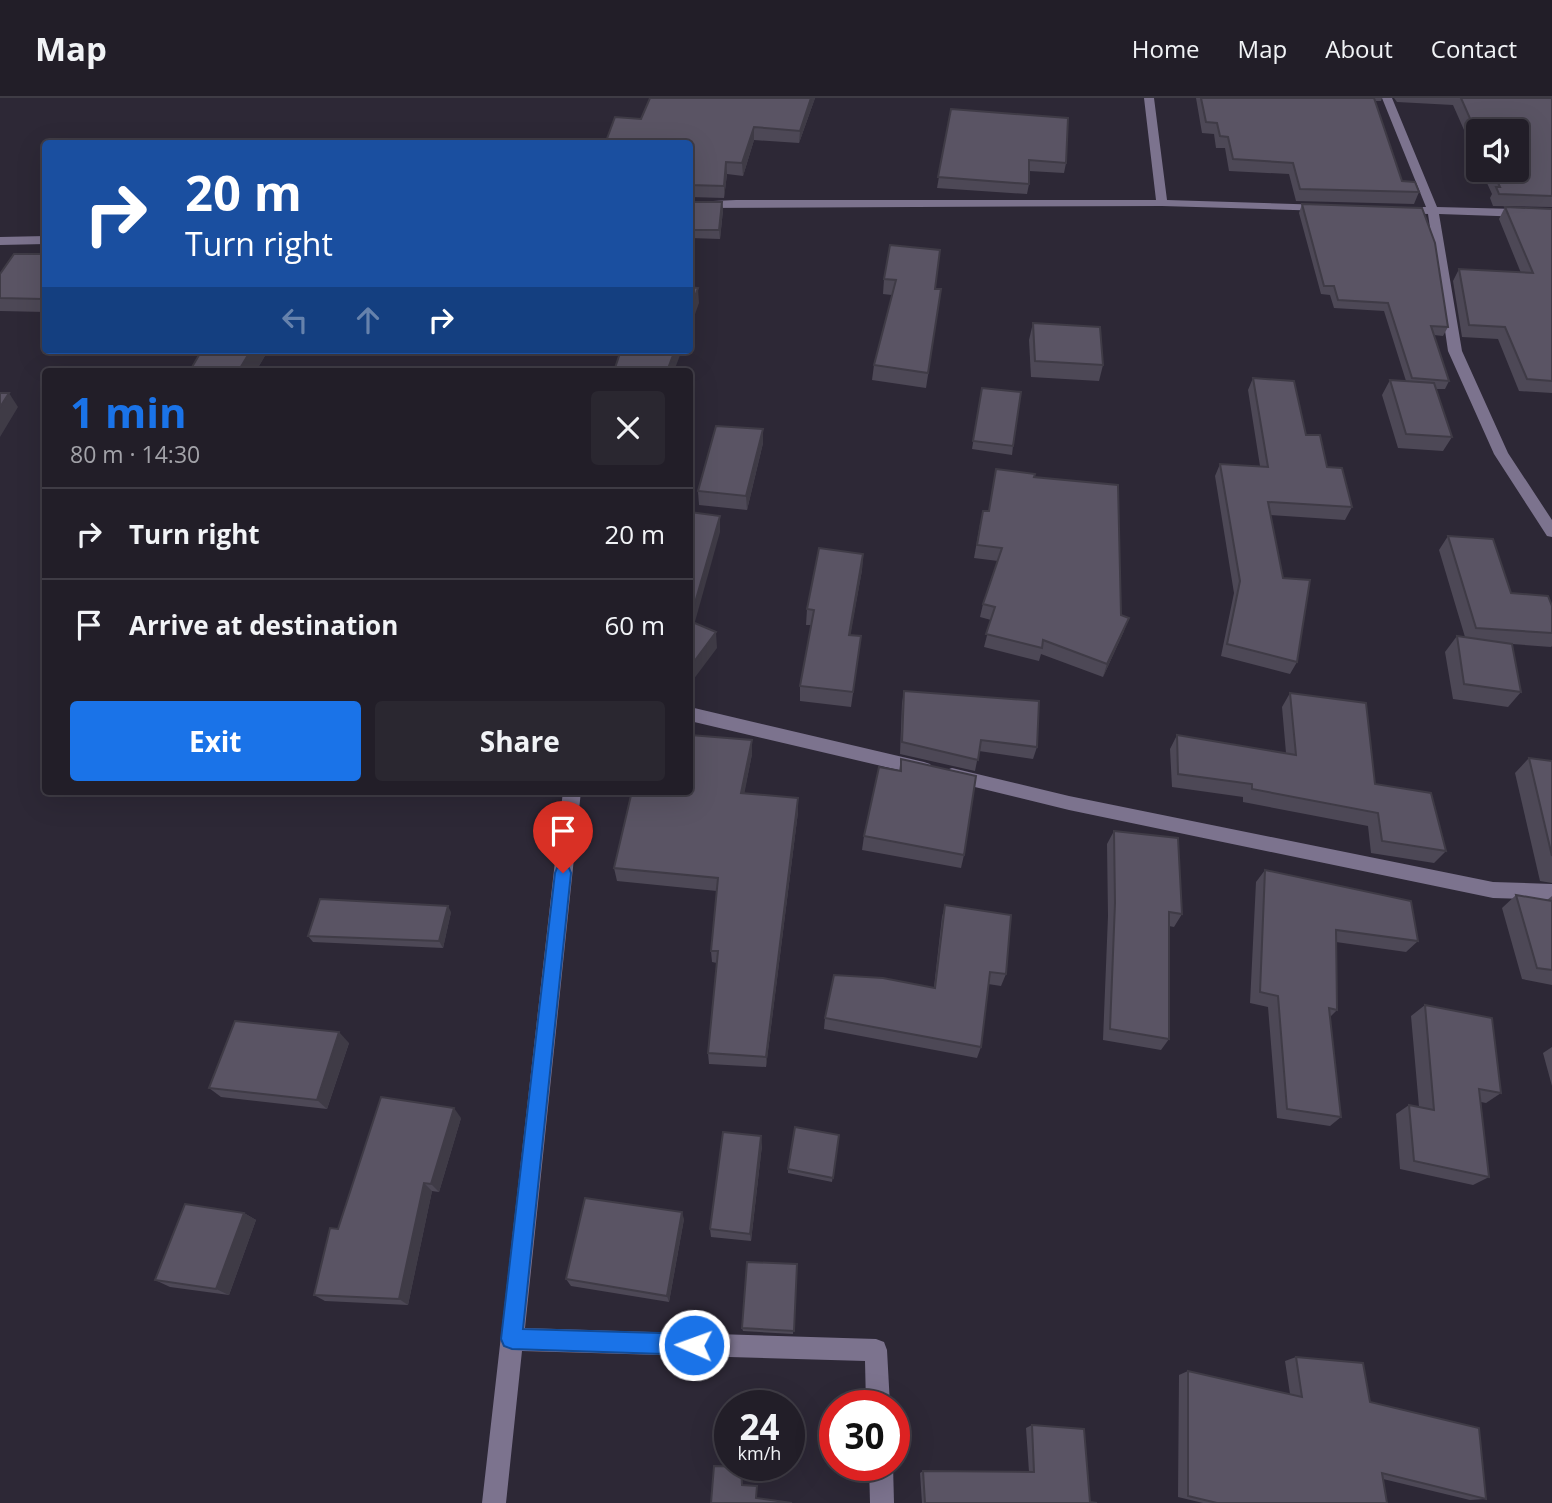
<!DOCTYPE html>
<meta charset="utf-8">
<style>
:root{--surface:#221e28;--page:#2a2730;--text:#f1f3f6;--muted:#a2a2a8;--line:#3f3c45;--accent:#1a73e8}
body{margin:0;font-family:"Open Sans",sans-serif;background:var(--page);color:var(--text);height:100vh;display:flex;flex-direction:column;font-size:26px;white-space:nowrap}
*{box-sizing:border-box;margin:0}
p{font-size:23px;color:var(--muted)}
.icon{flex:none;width:38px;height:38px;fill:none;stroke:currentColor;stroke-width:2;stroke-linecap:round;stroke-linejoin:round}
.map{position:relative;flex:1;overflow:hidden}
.side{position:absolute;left:42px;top:270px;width:651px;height:427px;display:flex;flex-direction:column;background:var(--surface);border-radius:7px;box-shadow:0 7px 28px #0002,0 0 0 2px var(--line)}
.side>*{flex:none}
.banner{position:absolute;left:42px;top:42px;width:651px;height:214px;border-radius:7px;box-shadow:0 7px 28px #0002,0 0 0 2px var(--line);background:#1a4fa0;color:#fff;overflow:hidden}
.fabs{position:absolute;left:1466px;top:21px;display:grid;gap:14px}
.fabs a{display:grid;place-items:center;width:63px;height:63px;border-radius:7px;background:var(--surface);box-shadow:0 7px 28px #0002,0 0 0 2px var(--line);font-size:35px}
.speed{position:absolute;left:714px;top:1292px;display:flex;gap:14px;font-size:35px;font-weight:700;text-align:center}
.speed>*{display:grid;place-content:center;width:91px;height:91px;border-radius:50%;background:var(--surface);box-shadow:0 7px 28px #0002,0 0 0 2px var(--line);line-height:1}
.speed small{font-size:18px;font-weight:400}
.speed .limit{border:10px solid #d22;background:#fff;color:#111}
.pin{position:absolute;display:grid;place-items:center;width:60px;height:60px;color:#fff;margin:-72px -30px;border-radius:50% 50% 50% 0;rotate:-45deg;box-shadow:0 0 7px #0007}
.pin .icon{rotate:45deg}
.me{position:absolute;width:77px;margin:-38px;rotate:272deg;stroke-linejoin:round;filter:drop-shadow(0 0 5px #0008)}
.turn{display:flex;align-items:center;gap:24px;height:147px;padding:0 28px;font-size:32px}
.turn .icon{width:91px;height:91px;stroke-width:2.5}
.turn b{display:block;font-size:49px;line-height:60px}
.lanes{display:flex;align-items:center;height:66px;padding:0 28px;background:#0003;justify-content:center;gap:35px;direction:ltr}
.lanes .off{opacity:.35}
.round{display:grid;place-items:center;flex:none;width:74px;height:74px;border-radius:7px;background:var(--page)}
.summary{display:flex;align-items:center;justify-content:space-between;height:119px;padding:0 28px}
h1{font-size:42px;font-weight:700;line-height:52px;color:var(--accent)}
.action{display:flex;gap:14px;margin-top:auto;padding:14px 28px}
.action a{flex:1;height:80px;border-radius:7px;background:var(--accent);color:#fff;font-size:28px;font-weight:700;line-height:80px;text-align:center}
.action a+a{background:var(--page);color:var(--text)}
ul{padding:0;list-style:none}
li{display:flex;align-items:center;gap:21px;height:91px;padding:0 28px;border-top:2px solid var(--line)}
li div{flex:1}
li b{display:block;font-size:26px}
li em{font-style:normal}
header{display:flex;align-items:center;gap:42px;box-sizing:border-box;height:98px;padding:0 35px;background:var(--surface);border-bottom:2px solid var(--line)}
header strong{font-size:33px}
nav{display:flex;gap:38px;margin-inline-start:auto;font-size:24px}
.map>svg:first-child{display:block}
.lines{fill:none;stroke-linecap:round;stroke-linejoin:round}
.minor{fill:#7c738e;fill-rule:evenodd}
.wall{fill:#4d4856}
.shaded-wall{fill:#3f3b46}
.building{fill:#5a5464;stroke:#3f3b46;stroke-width:2}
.route{fill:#1a73e8;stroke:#114b97;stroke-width:2}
</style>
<header>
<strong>Map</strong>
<nav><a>Home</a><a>Map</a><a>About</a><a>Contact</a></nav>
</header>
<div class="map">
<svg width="1552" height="1405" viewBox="0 0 1552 1405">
<rect width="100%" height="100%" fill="#2d2836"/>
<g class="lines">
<!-- minor -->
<g class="minor">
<path d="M1144,0h10l13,102 158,5 6,3 -6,3 -163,-5 -472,2v-6l46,-2h420z"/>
<path d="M1382,0h10l45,109 115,3v8l-113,-4 23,137 46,102 44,67v17l-5,-1 -53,-82 -46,-103 -20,-137 -26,-1 -6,-3 6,-3h24z"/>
<path d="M46,138v8l-46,1v-8z"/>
<path d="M690,609l234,55 6,2 3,5 -3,5 -6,2 -234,-55z"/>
<path d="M952,670l117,28 424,86 59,2v16l-59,-2 -424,-88 -123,-30 -3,-5 3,-5z"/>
<path d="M563,693h18l-56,537 351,11 8,3 3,8 3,55h-24l-1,-44 -343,-10 -16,152h-24z"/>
<path d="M869,1367h24l1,38h-24z"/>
</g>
</g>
<!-- wall -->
<g class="wall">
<path d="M815,0l-16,45 -45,-3 -11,36 -16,-2 -3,24 -34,-1v-53l-49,-25z"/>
<path d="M1196,0h186l-1,3h-6l27,80 17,11 -5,12 -118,-3 -7,-27 -60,-3 -4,-23h-9l-2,-14 -12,-1z"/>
<path d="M1394,0h158v109l-59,-1 -3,-8 2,-4 -11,-24h36l-38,-39v33l-26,-59 -56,-3z"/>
<path d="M951,11l115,54 -2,10 -35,-2v13l-2,10 -90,-6z"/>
<path d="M690,104h32l1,8 -3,29 -30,-1z"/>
<path d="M1302,106l146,123 -5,9 -9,-1 15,46 -4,8h-9l16,48 -9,14 -45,-3 -16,-53 8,-15 16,1 -22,-70 -50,-3 -4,-13 -9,-1 -22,-81z"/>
<path d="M1505,109l47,2v184l-33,-2 -21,-52 -36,-2 -9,-56 6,-12 62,4 -22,-54z"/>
<path d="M890,147l45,44 4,15 -13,84 -54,-8 2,-15 18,-70 -9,-1 1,-15z"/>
<path d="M46,156v58l-46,-1v-37z"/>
<path d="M1033,225l70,42 -4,16 -68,-4 -2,-37z"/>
<path d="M202,252h63l1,4 -10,17h-62l-2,-4z"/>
<path d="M1253,280l53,57 46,72 -7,13 -75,-5 27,147 -7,12 -69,-18 13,-63 -19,-117 5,-12 40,2 -12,-76z"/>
<path d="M982,290l31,58 -1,9 -40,-6z"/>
<path d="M763,331v14l-16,67 -48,-5 -1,-14z"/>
<path d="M996,371l38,8 87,138 3,16 -21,46 -62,-23 -2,7 -55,-14 7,-27 -11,-3 3,-13 15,-43 -24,-3 6,-34 9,-13z"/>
<path d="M1448,438l63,57 41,13v40l-1,1 -39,-3 9,48 -13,15 -55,-8 -8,-47 12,-16 8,1 -26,-87z"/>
<path d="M863,456l-1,16 -12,65 9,17 -8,55 -51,-6v-15l11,-61h-5l1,-16z"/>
<path d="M904,593l133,56 -4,12 -54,-8 -4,20 -75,-17 2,-51z"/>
<path d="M1290,595l85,91 71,67 -12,12 -63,-10 -3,-27 -125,-24v-5l-71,-10 -2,-38 7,-14 109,18 -4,-46z"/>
<path d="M752,656l-8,39 54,19 -32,255 -57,-3 -1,-11 9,-90 -5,-1 -1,-11 6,-60 -100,-10 -3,-13z"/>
<path d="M1529,660l23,3v122l-12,-2 -25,-108z"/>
<path d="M901,661l63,96 -3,13 -99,-18 2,-14 35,-65z"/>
<path d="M1114,733l68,83 -8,13 -5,-1v113l-8,11 -58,-10 5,-124 -1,-72z"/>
<path d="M1265,772l153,71 -12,11 -70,-10 1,68 -7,7 11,100 -11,9 -53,-8 -9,-111 -18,-4 6,-121z"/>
<path d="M1516,797l31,5 5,-4v89l-30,-6 -20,-71z"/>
<path d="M945,807l61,69 -5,12 -13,-2 -7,63 -4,11 -153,-29 1,-11 109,-31 8,-70z"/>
<path d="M451,814l-8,36 -130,-6 -5,-6z"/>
<path d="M1425,907l76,88 -15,10 -5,-1 8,75 -16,8 -73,-16 -4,-55 13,-9 10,2 -8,-91z"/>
<path d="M349,945l-22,66 -106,-12 -12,-9z"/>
<path d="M1552,949v39l-9,-33z"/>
<path d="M461,1020l-22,74 -7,-1 -24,114 -83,-4 -11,-6z"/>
<path d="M839,1037l-7,47 -44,-9v-4z"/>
<path d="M762,1047l-11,96 -40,-4 -1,-8z"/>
<path d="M244,1115l12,7 -27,75 -59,-8 -15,-7z"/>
<path d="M684,1121l-15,83 -98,-16 -5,-7z"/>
<path d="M797,1166l-4,70 -50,-3 -1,-3z"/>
<path d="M1296,1259l74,45 116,97 -16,1 -87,-21 4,24h-184l-25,-6 1,-122 9,-4 102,23 -5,-33z"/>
<path d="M1032,1327l58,77 7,1h-175l-2,-30 3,-2 106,1 -3,-44z"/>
</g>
<!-- shaded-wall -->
<g class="shaded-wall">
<path d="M811,0h4l-16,45 1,-12z"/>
<path d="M754,29v13l-11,36 -1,-13z"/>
<path d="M726,64l1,12 -3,24v-12z"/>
<path d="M722,104l1,8 -3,29 -1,-9z"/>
<path d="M698,190l1,15 -9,25v-18z"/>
<path d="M46,195v11l-4,-5z"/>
<path d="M251,252h14l1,4 -10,17h-16l-1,-1z"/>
<path d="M675,252h7l-8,21h-7z"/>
<path d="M9,295l9,14 -18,30v-30z"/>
<path d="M763,331v14l-16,67 -1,-14z"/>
<path d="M720,418v16l-29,104 -1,-16z"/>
<path d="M863,456l-1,16 -14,80 1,-15z"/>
<path d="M1129,520l-5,13 -21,46 4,-13z"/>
<path d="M716,534l1,16 -27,36v-17z"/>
<path d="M752,642v14l-10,52 -1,-13z"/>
<path d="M798,700v14l-32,255v-10z"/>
<path d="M448,808l3,6 -8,36 -4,-7z"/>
<path d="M339,934l10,11 -22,66 -10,-9z"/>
<path d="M454,1010l7,10 -22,74 -8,-8z"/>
<path d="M761,1038l1,9 -11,96 -1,-7z"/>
<path d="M424,1085l8,8 -24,114 -9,-6z"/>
<path d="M682,1114l2,7 -15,83 -2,-6z"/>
<path d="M244,1115l12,7 -27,75 -13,-6z"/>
</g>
<!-- building -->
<g class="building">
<path d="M650,0h161l-11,33 -46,-4 -12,36 -16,-1 -2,24 -34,-1v-41h-85l10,-27 26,2z"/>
<path d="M1201,0h173l28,83 13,1 4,10 -119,-3 -7,-26 -60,-4 -5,-22 -8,-1 -3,-13 -11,-1z"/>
<path d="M1461,0h91v98l-53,-2 -3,-7h4l-8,-17h25v-39h-38v8z"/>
<path d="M951,11l117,9 -2,45 -37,-3v24l-91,-7z"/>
<path d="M690,104h32l-3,28h-29z"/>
<path d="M1302,106l120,4 13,35 13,84 -17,-1 18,55 -37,-3 -24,-75 -50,-3 -4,-14h-10z"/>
<path d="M1505,109l47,2v172l-25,-2 -22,-52 -36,-2 -10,-56 74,4z"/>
<path d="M890,147l50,5 -5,39h6l-13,84 -54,-8 22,-85 -12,-1z"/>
<path d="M14,156h32v39l-4,6 -42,-1v-24z"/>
<path d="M690,189l8,1 -8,22z"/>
<path d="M1033,225l67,4 3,38 -68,-4z"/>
<path d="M202,252h49l-12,20 -47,-3z"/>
<path d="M621,252h54l-8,21h-53z"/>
<path d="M1253,280l41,3 12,54h14l7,32 15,1 10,39 -84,-5 15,76 27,2 -13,82 -70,-18 13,-63 -20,-117 48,3z"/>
<path d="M1390,282l44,3 18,54 -46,-3z"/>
<path d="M982,290l39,4 -8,54 -40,-5z"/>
<path d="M0,295h9l-9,14z"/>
<path d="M716,328l47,3 -17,67 -48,-5z"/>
<path d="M996,371l39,5 -1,3 84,8 3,130 8,3 -22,46 -64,-24 -1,8 -56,-14 9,-27 -12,-3 19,-56 -25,-3 6,-34h6z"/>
<path d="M690,414l30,4 -30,104z"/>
<path d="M1448,438l45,3 18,54 37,3 4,10v27l-76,-5z"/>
<path d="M819,450l44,6 -14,81 12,1 -8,56 -53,-6 14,-76 -7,-1z"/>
<path d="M690,523l26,11 -26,35z"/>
<path d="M1457,538l55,8 9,48 -57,-8z"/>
<path d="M904,593l135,10 -2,46 -56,-7 -3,20 -76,-18z"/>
<path d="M1290,595l76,10 9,81 56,9 15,58 -64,-10 -4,-28 -126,-24v-5l-74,-10 -1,-39 119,20z"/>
<path d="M690,637l62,5 -11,53 57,5 -32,259 -58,-4 10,-102h-7l7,-73 -104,-10 18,-77h58z"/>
<path d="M1529,660l23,3v95z"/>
<path d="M901,661l75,17 -12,79 -100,-19 15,-69 22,4z"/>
<path d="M1114,733l64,7 4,76 -13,-2v127l-59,-10 5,-126z"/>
<path d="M1265,772l146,31 7,40 -82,-11 1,80 -8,-2 12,109 -54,-8 -9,-113 -18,-4z"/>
<path d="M1516,797l36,6v69l-15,-2z"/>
<path d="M320,801l128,7 -9,35 -131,-5z"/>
<path d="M945,807l66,10 -5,59 -16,-2 -9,75 -156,-29 9,-43 49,3 52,10z"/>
<path d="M1425,907l67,13 9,75 -22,-4 10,88 -75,-16 -5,-56 25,5z"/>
<path d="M235,923l104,11 -22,68 -108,-12z"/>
<path d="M381,999l73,11 -23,76 -7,-1 -25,116 -85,-4 16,-67 8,1z"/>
<path d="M795,1029l44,8 -6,43 -45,-9z"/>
<path d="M723,1034l38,4 -11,98 -40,-5z"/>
<path d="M585,1100l97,14 -15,84 -101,-17z"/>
<path d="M185,1106l59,9 -28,76 -61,-9z"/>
<path d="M747,1164l50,2 -3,67 -52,-3z"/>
<path d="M1296,1259l67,6 7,39 109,26 7,71 -104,-26 5,30h-170l-29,-7v-125l114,26z"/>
<path d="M1032,1327l52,4 6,73 7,1h-172l-2,-32 111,1z"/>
<path d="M714,1368l27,1 1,18 15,1 -1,12 36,5h-81z"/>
</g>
<!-- route -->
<path class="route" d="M563,768l6,2 2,5 -48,456 171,5 7,3 3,8 -3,7 -7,3 -182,-6 -8,-3 -3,-7 54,-466 2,-5z"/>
</svg>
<div class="fabs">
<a><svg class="icon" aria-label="sound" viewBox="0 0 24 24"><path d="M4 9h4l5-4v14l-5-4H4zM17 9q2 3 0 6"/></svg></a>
</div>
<div class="speed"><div>24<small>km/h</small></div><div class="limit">30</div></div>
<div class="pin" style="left:563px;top:775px;background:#d93025"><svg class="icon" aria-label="arrive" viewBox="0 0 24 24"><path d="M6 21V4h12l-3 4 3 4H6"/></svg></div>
<svg class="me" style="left:694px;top:1247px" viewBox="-20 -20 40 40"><circle r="17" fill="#1a73e8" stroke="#fff" stroke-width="3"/><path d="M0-11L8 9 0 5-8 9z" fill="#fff"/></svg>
<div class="banner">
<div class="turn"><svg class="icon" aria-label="right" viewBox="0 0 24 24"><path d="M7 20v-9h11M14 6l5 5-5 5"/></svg><div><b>20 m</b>Turn right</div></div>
<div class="lanes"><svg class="icon off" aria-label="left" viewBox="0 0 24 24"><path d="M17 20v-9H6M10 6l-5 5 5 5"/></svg><svg class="icon off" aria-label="ahead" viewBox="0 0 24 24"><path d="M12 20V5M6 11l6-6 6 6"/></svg><svg class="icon" aria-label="right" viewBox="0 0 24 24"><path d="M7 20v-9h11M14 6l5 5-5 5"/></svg></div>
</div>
<section class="side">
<div class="summary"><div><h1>1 min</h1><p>80 m · 14:30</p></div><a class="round"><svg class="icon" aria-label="close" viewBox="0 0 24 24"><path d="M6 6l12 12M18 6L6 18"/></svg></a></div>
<ul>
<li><svg class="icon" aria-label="right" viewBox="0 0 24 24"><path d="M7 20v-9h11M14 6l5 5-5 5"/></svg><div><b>Turn right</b></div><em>20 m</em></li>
<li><svg class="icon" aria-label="arrive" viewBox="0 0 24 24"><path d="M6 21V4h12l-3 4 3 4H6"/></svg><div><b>Arrive at destination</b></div><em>60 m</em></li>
</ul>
<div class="action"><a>Exit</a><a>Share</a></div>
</section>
</div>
